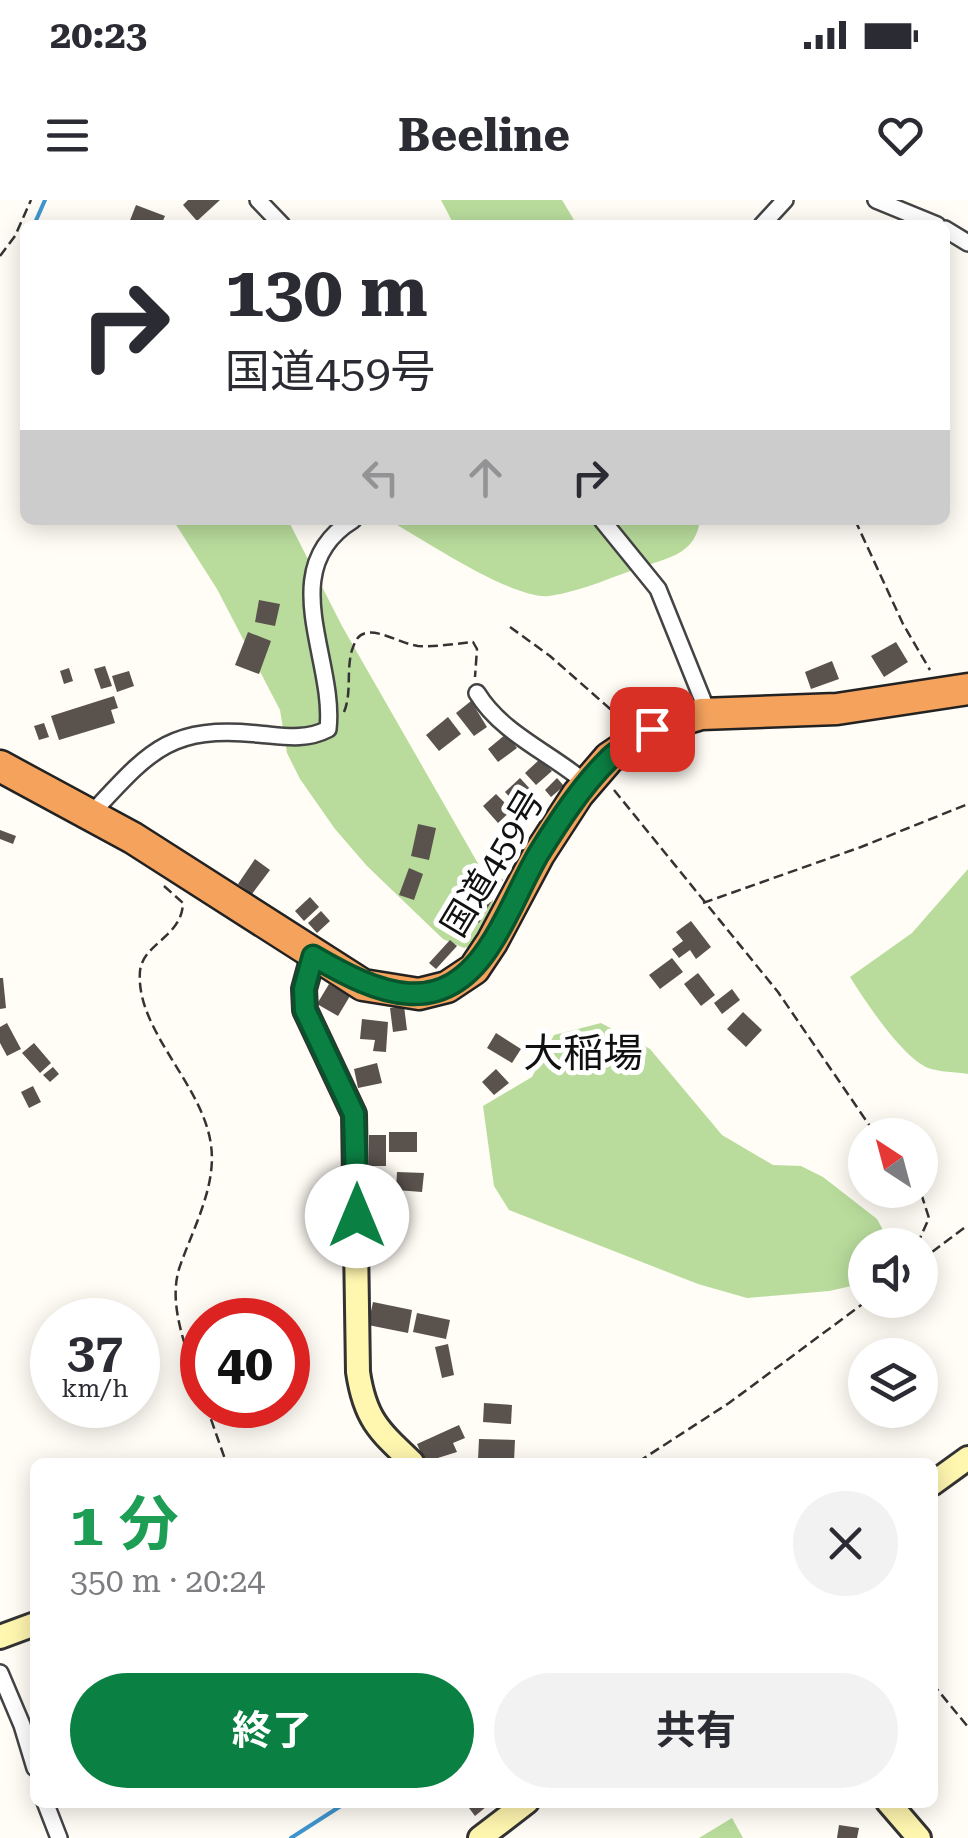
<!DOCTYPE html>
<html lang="ja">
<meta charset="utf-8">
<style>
:root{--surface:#fff;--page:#f2f2f3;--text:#2b2b33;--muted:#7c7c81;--accent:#0b8043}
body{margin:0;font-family:"Roboto Serif","Noto Sans JP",serif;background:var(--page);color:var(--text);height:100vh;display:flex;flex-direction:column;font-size:38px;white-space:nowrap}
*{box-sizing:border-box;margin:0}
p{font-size:32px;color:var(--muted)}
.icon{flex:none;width:55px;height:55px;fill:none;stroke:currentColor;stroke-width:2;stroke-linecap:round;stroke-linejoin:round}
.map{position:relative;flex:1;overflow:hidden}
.drawer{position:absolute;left:30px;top:1258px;width:908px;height:350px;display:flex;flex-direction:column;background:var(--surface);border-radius:15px;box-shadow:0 5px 25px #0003}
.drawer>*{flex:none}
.top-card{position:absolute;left:20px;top:20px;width:930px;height:305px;border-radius:15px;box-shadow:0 5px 25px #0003;background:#fff;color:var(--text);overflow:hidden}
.needle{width:65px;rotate:324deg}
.fabs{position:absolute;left:848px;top:918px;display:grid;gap:20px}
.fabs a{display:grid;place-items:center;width:90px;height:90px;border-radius:50%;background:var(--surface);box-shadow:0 5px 25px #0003;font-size:50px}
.speed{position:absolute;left:30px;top:1098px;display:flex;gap:20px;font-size:50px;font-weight:700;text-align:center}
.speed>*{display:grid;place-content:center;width:130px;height:130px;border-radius:50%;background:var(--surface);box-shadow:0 5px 25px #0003;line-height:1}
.speed small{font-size:25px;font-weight:400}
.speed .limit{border:15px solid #d22;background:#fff;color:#111}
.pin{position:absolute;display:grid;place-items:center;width:85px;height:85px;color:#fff;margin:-42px;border-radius:20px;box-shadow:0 5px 15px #0006}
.me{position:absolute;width:110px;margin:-55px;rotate:0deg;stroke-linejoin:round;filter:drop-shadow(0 0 8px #0008)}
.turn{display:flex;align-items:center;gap:35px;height:210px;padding:0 40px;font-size:45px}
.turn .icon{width:130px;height:130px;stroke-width:2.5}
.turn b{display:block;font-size:70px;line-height:85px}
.lanes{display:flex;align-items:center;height:95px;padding:0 40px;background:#0003;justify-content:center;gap:50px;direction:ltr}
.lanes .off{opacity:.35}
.round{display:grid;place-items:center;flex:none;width:105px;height:105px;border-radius:52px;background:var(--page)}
.overview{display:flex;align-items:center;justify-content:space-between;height:170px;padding:0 40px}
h1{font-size:60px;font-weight:700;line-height:75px;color:#1e9e55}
.action{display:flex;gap:20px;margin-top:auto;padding:20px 40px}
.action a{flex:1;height:115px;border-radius:60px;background:var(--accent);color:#fff;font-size:40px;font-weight:700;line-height:115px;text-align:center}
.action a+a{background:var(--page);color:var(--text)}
.status{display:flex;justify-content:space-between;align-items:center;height:70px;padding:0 50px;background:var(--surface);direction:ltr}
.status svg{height:28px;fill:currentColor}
header{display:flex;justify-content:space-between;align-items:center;height:130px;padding:0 40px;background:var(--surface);font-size:45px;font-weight:700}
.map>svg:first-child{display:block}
.forest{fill:#b9dc9c}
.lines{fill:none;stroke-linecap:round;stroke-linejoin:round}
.stream{stroke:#3f96cf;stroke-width:4}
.building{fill:#5a524d}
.street-casing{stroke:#444;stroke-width:20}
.secondary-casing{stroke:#333;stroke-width:28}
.highway-casing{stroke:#222;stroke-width:35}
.path{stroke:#333;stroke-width:2.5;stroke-dasharray:10 5;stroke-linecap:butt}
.street{stroke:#fff;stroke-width:15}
.secondary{stroke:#fff6b0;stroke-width:22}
.highway{stroke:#f5a25d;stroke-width:30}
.route-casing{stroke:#07532c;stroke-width:25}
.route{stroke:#0b8043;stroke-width:18}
.labels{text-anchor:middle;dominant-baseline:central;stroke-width:10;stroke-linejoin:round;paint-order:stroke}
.street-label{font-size:35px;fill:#111;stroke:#fff}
.quarter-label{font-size:40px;fill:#111;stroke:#fff}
</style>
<div class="status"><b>20:23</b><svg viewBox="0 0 49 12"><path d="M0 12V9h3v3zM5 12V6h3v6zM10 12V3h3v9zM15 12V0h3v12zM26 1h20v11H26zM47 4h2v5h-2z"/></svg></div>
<header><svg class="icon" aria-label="menu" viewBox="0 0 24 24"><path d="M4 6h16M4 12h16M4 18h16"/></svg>Beeline<svg class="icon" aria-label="heart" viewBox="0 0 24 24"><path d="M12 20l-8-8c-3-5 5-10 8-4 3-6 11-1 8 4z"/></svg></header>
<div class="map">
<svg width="968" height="1638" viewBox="0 0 968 1638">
<rect width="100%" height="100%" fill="#fffdf5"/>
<!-- forest -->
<g class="forest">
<path d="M441,0h121l15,25h-123z"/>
<path d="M173,320h115l54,106 138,241 13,33 2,26 -17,18 -14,4 -21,-9 -76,-73 -32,-37 -35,-50 -13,-26 -7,-43 -63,-121z"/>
<path d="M389,320h311c-4,32 -28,37 -55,46 -32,10 -61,25 -96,30 -36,4 -127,-57 -160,-76z"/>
<path d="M968,669v205c-12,-2 -29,-2 -40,-6 -27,-12 -62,-66 -78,-91l62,-44z"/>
<path d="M601,823l49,26 72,86 51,30 28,1 22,11 54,42 12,22 -1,4h-23v38l-36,8 -82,7 -49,-14 -189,-74 -15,-24 -11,-80 49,-29 22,-42z"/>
<path d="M732,1618l11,20h-44z"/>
</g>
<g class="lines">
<!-- stream -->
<g class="stream">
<path d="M34,25l11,-25"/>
<path d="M291,1638l56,-36"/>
</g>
</g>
<!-- building -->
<g class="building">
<path d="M188,0h32l-23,21 -14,-16z"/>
<path d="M136,5l29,11 -4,9 -32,-2z"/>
<path d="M259,400l21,4 -5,22 -20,-4z"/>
<path d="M248,432l23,9 -12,33 -24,-9z"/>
<path d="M896,442l12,20 -24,15 -13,-21z"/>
<path d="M832,461l7,18 -28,10 -6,-17z"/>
<path d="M105,466l7,20 -11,3 -7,-20z"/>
<path d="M69,468l4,13 -9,3 -4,-13z"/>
<path d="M129,471l5,15 -17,6 -5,-16z"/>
<path d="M114,496l4,12 -7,2 4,13 -56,17 -8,-24z"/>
<path d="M471,501l16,26 -13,9 -18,-23z"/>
<path d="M448,517l13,17 -22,17 -13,-16z"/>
<path d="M44,523l5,14 -10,3 -5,-14z"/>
<path d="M506,534l11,14 -19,14 -10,-13z"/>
<path d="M540,559l12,12 -16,14 -11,-12z"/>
<path d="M520,578l24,26 -15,14 -24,-26z"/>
<path d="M557,578l7,8 -13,11 -6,-7z"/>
<path d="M496,594l16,16 -14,13 -15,-17z"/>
<path d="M513,616l13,9 -22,30 -12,-10z"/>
<path d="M418,624l18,4 -7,32 -18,-4z"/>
<path d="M0,630l16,6 -3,8 -13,-5z"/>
<path d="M255,659l15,11 -18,24 -14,-10z"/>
<path d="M409,668l14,6 -9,26 -15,-5z"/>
<path d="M485,669l18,11 -11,19 -18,-10z"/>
<path d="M476,694l15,8 -12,21 -15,-8z"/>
<path d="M310,697l9,10 -15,14 -9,-10z"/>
<path d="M321,711l9,10 -13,12 -9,-10z"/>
<path d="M691,721l20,26 -15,12 -6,-9 -11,8 -7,-9 11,-8 -7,-9z"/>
<path d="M450,740l7,6 -21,23 -7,-6z"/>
<path d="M672,758l11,14 -23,17 -11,-14z"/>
<path d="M698,773l17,22 -14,11 -17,-22z"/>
<path d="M0,778h3l3,30 -6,1z"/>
<path d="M329,784l21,12 -12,20 -21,-12z"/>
<path d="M732,789l8,11 -18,14 -8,-11z"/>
<path d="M404,806l3,24 -14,2 -3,-24z"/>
<path d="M743,812l19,18 -16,17 -19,-18z"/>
<path d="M362,819l26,3 -2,30 -13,-1 2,-11 -15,-1z"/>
<path d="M7,823l14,26 -14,7 -7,-13v-16z"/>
<path d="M496,833l25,16 -9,14 -25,-15z"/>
<path d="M34,843l17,20 -11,10 -18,-20z"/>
<path d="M377,863l5,20 -24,5 -4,-19z"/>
<path d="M53,867l6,7 -9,8 -7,-7z"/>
<path d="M496,869l13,14 -15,12 -12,-13z"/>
<path d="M33,886l8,16 -12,6 -8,-16z"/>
<rect x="389" y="932" width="28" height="20"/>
<rect x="369" y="935" width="17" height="31"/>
<path d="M397,972l27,1 -2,19 -26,-2z"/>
<path d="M365,993l38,2 -2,24 -37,-2z"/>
<path d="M373,1102l39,8 -4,23 -40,-8z"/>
<path d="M417,1113l33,7 -4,19 -33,-7z"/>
<path d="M448,1144l6,31 -12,3 -7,-31z"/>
<path d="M484,1203l28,2 -1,19 -28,-2z"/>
<path d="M459,1225l6,13 -12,5 4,9 -32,10 -8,-18z"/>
<path d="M479,1239l36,1 -1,21 -36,-1z"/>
<path d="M468,1602h24l-17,14 -9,-12z"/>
<path d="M839,1625l20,3 -2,10h-20z"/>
</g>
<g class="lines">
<!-- street casing -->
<g class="street-casing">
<g id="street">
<path d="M258,0l24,25"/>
<path d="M876,0l61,25"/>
<path d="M762,25l23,-25"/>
<path d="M945,29l23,14"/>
<path d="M602,320l56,69 50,124"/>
<path d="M477,493c25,41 74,60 110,91"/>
<path d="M91,614c58,-62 77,-89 167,-80 25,2 47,7 70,-5 8,-70 -55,-160 25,-209"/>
<path d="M0,1473l22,52 13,43"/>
<path d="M45,1602l14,36"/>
</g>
</g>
<!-- secondary casing -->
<g class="secondary-casing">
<g id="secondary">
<path d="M313,756l-9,33 1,21 49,104 4,258c7,47 21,59 54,90"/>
<path d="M932,1284l36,-26"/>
<path d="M0,1437l35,-13"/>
<path d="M888,1602l31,36"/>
<path d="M480,1638l47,-36"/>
</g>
</g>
<!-- highway casing -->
<g class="highway-casing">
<path id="highway" d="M0,566l133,72 230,147 56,9 28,-7 27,-18 18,-27 47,-88 39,-60 31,-36 43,-29 49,-15 136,-5 131,-20"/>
</g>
<!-- path -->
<g class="path">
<path d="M0,56l15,-20 16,-36"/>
<path d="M855,320l48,104 27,46"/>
<path d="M510,427l40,29 75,66"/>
<path d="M344,512c8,-19 2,-42 8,-62 3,-8 5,-15 14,-17 15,-3 36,11 52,13 18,1 37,-2 55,-4l4,7 -2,28"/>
<path d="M614,590l164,202 98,143"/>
<path d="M164,686l19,17c-1,34 -40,40 -43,68 -5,59 63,113 71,174 6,42 -19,85 -32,124 -12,40 11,88 23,126"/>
<path d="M703,703l158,-56 107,-43"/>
<path d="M917,1045l12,-27 -9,-28"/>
<path d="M920,1061l48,-36"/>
<path d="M206,1205l20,57"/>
<path d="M638,1262l91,-59 139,-103"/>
<path d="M932,1483l36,44"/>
</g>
<!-- street -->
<use href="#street" class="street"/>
<!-- secondary -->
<use href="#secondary" class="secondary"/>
<!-- highway -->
<use href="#highway" class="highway"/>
</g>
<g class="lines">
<!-- route casing -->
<g class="route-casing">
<path id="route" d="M357,1016l-3,-102 -49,-104 -1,-21 9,-33c65,38 130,67 179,-14 18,-28 30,-60 47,-89 20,-32 42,-66 69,-93 12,-12 29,-21 44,-31"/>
</g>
<!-- route -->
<use href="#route" class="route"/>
</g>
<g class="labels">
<!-- street labels -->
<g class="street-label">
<text transform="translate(493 663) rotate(-59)">国道459号</text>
</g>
<!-- quarter labels -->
<g class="quarter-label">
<text x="583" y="853">大稲場</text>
</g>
</g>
</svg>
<div class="fabs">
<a><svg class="needle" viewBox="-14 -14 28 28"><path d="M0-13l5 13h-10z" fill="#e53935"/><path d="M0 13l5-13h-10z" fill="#7c7c81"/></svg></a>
<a><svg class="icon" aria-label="sound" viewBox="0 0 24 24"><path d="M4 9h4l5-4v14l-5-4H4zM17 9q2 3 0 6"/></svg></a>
<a><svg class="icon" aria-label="layers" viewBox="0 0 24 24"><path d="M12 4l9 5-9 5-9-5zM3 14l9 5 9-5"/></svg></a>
</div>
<div class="speed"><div>37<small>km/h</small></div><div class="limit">40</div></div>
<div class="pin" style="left:652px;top:529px;background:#d93025"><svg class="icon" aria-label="arrive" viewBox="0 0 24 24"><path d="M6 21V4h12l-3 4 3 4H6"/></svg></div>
<svg class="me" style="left:357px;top:1016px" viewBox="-20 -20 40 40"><circle r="19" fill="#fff"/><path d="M0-13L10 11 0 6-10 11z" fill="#0b8043"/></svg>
<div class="top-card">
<div class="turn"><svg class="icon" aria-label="right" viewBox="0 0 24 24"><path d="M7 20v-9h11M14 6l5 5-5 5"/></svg><div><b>130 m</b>国道459号</div></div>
<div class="lanes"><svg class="icon off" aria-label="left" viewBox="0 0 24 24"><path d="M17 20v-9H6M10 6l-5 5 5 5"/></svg><svg class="icon off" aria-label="ahead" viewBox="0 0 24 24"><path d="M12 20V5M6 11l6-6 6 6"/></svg><svg class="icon" aria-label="right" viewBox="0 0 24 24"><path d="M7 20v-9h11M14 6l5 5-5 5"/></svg></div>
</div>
<section class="drawer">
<div class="overview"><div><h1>1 分</h1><p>350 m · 20:24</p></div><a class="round"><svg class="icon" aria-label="close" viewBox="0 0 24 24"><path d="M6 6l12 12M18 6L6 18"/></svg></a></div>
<div class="action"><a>終了</a><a>共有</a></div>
</section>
</div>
